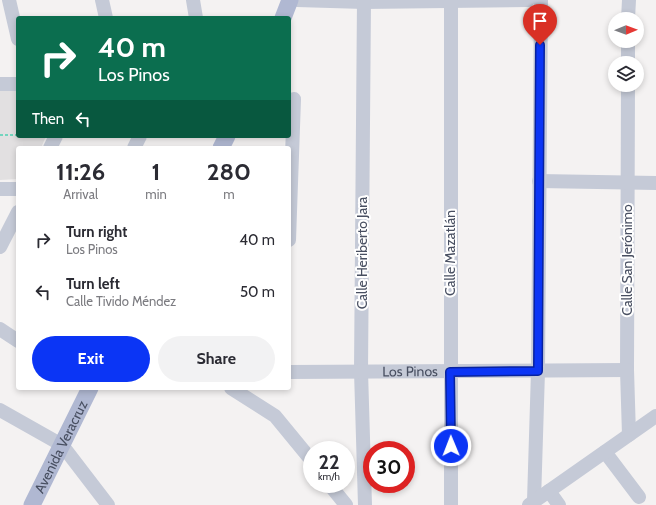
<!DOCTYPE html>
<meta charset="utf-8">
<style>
:root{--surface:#fff;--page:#f2f2f3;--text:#2b2b33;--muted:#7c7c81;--accent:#0b35f5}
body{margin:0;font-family:Cabin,sans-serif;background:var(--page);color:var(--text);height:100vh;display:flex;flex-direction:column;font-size:15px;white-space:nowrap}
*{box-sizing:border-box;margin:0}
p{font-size:13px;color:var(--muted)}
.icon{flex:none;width:22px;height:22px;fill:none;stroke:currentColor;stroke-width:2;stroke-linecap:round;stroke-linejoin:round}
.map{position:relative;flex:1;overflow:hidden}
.sheet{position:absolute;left:16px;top:146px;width:275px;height:244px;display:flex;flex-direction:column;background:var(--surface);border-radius:4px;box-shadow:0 2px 6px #0003}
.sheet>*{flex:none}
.top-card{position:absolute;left:16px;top:16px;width:275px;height:122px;border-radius:4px;box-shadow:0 2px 6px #0003;background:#0b6e4f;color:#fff;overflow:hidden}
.needle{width:26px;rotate:89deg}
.controls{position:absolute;left:608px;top:12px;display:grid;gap:8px}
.controls a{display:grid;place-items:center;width:36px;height:36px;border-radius:50%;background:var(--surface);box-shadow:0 2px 6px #0003;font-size:20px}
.speed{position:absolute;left:303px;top:441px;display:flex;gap:8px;font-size:20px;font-weight:700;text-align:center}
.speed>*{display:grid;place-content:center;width:52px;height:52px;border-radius:50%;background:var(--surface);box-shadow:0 2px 6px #0003;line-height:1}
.speed small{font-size:10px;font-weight:400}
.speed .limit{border:6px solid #d22;background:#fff;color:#111}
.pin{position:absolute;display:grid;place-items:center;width:34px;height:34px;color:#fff;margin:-41px -17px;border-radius:50% 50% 50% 0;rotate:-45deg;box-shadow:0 0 4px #0007}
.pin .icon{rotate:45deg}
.me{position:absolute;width:44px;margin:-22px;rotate:359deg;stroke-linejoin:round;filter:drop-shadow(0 0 3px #0008)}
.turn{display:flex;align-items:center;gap:14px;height:84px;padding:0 16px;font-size:18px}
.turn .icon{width:52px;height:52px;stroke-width:2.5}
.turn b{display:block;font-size:28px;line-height:34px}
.then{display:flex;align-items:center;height:38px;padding:0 16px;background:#0003;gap:8px;font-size:15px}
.eta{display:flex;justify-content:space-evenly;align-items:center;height:68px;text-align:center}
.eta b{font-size:24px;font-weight:700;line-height:28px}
.cta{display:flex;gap:8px;margin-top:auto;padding:8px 16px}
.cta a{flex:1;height:46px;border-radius:24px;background:var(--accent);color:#fff;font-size:16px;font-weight:700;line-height:46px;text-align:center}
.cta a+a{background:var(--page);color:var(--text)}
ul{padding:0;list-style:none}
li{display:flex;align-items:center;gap:12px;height:52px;padding:0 16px}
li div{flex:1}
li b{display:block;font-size:15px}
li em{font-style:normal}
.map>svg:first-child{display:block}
.education{fill:#e2e0e1}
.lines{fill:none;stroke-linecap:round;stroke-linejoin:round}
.path{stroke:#73d5be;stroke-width:2;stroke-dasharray:3 2;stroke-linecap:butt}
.minor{stroke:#c5cad7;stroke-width:14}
.major{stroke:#b0b8d2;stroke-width:17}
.route-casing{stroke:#07229f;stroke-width:10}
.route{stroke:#0b35f5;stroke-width:7}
.labels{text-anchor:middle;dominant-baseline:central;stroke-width:4;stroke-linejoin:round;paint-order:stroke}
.street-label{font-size:14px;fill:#484f61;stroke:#fff}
</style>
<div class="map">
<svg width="656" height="505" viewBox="0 0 656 505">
<rect width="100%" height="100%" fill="#f4f2f2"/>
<!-- education -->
<path class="education" d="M0,91h18v45h28l-5,12h-23v31l-18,1z"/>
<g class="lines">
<!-- path -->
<path class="path" d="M0,135h18"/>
<!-- minor -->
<g class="minor">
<path d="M9,0l9,39"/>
<path d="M102,0l4,18"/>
<path d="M193,0l3,18"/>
<path d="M297,0l67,2 164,-2"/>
<path d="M364,0l-3,371 4,134"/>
<path d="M451,0v505"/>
<path d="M628,19l1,-19"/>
<path d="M628,63v-22"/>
<path d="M0,84h18"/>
<path d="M628,85l-1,285 2,65"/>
<path d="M50,148l6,-12"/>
<path d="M134,148l6,-12"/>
<path d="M539,181l117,2"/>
<path d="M0,189h18"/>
<path d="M289,240l5,-141"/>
<path d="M0,247l18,-35"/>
<path d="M0,329l18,12"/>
<path id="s1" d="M289,372l338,-2"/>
<path d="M231,388l44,28 37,45"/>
<path d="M0,410l62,35 46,60"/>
<path d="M605,452l34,45"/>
<path d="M329,484l17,21"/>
<path d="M549,491l10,14"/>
<path d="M534,501l4,-130 3,-371"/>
<path d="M529,505l127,-89"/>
</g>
<!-- major -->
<g class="major">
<path d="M283,18l7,-18"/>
<path d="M221,148l6,-12"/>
<path id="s2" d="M32,505l58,-117"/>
</g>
</g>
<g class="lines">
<!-- route casing -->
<g class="route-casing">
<path id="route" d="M451,446l-1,-74 88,-1 2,-326"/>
</g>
<!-- route -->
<use href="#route" class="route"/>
</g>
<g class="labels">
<!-- street labels -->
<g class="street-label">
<text transform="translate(362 253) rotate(-90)">Calle Heriberto Jara</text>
<text transform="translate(450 253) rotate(-90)">Calle Mazatlán</text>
<text transform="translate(627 260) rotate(-90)">Calle San Jerónimo</text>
<text stroke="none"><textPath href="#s1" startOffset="121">Los Pinos</textPath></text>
<text stroke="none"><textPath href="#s2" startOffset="65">Avenida Veracruz</textPath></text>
</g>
</g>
</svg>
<div class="controls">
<a><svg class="needle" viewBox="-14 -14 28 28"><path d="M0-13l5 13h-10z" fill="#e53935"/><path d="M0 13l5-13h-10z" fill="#7c7c81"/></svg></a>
<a><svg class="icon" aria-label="layers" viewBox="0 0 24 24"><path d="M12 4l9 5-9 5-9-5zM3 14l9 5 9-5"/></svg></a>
</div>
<div class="speed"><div>22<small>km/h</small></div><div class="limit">30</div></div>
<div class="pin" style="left:540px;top:45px;background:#d93025"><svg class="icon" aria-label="arrive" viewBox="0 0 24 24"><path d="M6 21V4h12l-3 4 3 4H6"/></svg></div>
<svg class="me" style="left:451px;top:446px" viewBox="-20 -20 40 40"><circle r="17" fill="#0b35f5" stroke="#fff" stroke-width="3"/><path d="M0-11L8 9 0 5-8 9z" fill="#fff"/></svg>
<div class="top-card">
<div class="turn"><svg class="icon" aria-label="right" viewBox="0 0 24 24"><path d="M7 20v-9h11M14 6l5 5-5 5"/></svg><div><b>40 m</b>Los Pinos</div></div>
<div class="then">Then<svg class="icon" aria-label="left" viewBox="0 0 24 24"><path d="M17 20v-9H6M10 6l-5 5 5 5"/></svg></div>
</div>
<section class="sheet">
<div class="eta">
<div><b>11:26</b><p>Arrival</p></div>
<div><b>1</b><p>min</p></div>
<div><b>280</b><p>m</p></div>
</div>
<ul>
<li><svg class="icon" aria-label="right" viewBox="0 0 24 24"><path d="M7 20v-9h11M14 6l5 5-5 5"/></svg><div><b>Turn right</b><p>Los Pinos</p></div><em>40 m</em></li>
<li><svg class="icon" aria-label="left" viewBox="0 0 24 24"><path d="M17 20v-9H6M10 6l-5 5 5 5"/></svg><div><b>Turn left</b><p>Calle Tivido Méndez</p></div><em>50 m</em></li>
</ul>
<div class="cta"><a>Exit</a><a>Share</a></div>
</section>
</div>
